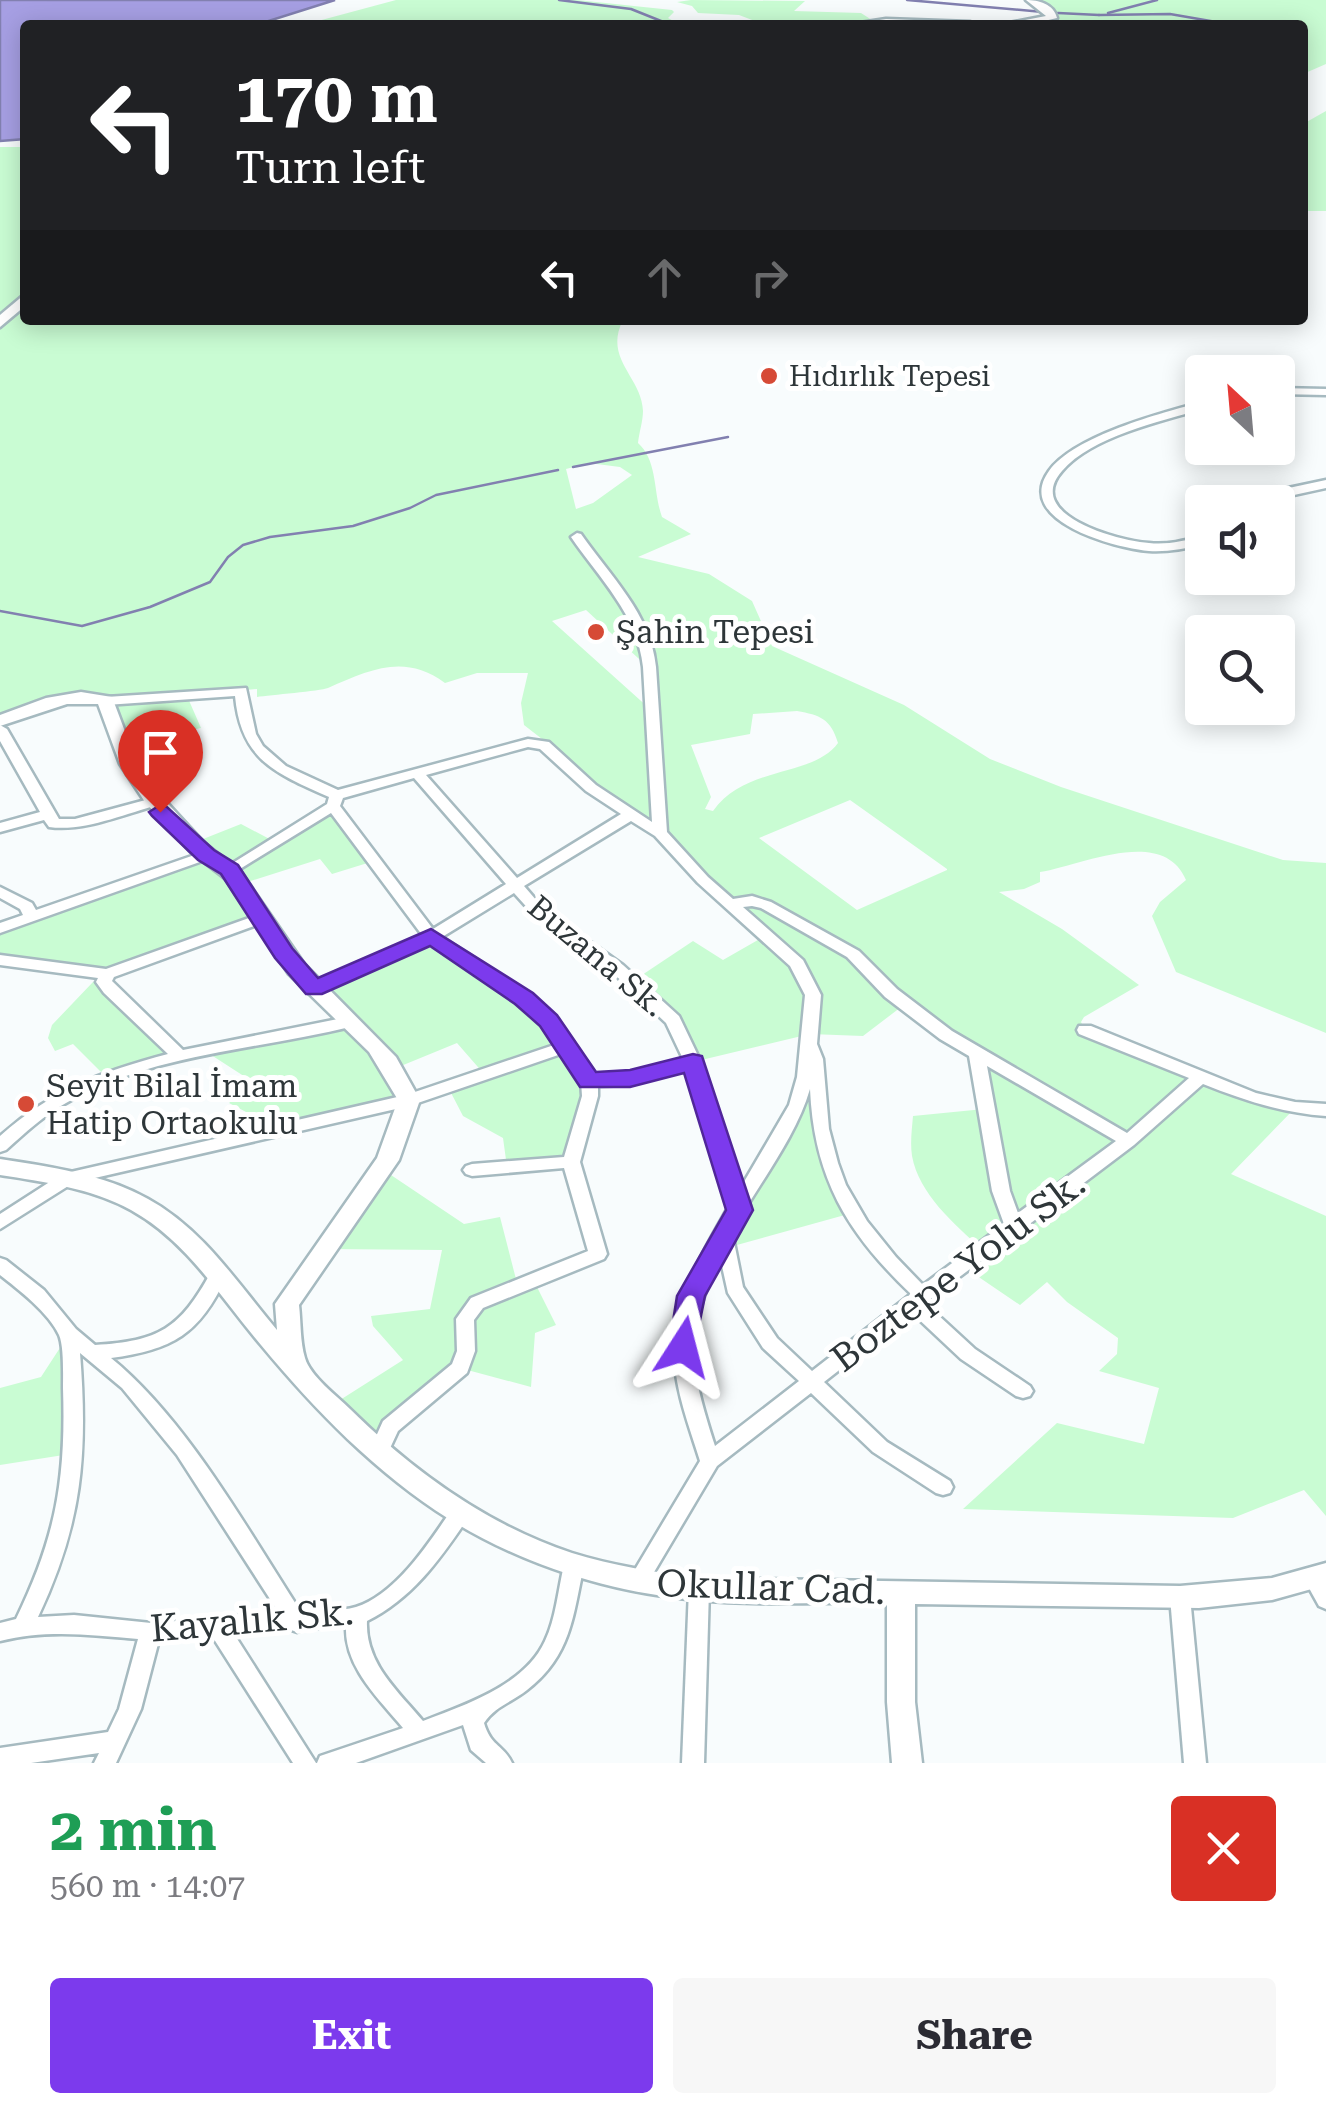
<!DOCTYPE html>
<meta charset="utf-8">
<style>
:root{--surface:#fff;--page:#f7f7f7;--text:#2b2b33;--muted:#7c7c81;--accent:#7c3aed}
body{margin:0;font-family:"Roboto Serif",serif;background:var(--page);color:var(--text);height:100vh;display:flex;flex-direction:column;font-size:38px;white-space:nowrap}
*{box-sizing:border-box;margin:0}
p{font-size:32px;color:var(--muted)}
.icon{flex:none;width:55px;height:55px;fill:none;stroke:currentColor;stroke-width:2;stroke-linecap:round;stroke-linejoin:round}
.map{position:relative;height:1763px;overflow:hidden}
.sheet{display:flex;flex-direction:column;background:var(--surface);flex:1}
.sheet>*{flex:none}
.hud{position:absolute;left:20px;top:20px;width:1288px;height:305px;border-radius:10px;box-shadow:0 5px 25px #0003;background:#202124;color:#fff;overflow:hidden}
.needle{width:65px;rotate:334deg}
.buttons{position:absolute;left:1185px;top:355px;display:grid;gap:20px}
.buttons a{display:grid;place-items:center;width:110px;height:110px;border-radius:10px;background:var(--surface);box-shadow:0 5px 25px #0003;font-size:50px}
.pin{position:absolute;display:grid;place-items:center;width:85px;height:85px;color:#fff;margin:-102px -42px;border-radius:50% 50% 50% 0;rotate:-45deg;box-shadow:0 0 10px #0007}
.pin .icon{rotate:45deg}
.me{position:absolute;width:110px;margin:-55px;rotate:9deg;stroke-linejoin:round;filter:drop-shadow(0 0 8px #0008)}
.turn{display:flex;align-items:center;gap:35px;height:210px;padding:0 50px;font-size:45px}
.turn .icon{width:130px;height:130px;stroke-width:2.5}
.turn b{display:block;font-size:70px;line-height:85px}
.lanes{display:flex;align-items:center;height:95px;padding:0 50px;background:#0003;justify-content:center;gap:50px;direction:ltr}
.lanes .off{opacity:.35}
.round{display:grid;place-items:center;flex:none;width:105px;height:105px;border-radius:10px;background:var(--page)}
.summary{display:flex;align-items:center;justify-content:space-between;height:170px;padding:0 50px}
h1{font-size:60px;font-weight:700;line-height:75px;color:#1e9e55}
.action{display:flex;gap:20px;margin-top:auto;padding:20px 50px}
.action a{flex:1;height:115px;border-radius:10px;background:var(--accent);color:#fff;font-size:40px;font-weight:700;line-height:115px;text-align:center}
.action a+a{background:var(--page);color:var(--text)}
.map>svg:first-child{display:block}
.green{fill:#c9fcd3;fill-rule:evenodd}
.water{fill:#a69fe3;stroke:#8280b0;stroke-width:2.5}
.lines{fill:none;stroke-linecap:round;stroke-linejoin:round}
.stream{stroke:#8280b0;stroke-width:2.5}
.street-casing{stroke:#a6bac0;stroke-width:5}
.secondary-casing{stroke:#a6bac0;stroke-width:5}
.street{fill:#fff;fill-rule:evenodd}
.secondary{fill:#fff;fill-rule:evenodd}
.route{fill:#7c3aed;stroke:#51269a;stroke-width:2.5}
.poi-dot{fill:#d64a36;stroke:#fff;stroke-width:4}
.labels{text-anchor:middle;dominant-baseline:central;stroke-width:10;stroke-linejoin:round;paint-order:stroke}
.far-poi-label{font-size:28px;fill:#2e3639;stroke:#fff;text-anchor:start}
.poi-label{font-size:32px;fill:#2e3639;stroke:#fff;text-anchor:start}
.street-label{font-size:32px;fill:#2e3639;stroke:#fff}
.near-street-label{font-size:38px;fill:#2e3639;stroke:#fff}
</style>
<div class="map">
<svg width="1326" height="1763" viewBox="0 0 1326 1763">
<rect width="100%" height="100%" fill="#f8fcfd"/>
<!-- green -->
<g class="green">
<path d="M396,0h181l95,10 2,2 -6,6 13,7h-378z"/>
<path d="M691,0l114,1 -11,10 67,2 14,9 95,3h-205l-26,-10 -41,-2 -6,-7 -15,-4z"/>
<path d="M1031,0h295v64l-23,10 -1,-49h-298l48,-7z"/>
<path d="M1326,111v100h-23v-87z"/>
<path d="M0,147h25v173h598c-20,39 19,57 20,91 0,10 -4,22 -5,32 20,18 15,49 24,74l29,17 -53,23 71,17 43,27 20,45 132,59 86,54 71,28 222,73 43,3v170l-150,-61 -24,-56 8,-14 26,-22c-23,-55 -106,-14 -146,-8v10l-16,7 -25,3 63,37 77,56 -55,32 -3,5 4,8 210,78 -64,66 95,42v300l-22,-26 -71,28 -270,-9 94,-86 87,21 15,-56 -60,-17 18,-17 1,-16 -51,-36 -20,-20 -27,23 -59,-40 21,-16c-28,-25 -63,-55 -70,-93 -2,-13 0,-28 1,-40l71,-7 -7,-55 -72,-50 -42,32 -53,-2 -117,28 -8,-21 -52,-60 60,-40 30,19 42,-24 -104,-103 -121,-89 2,-5 -18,-14 -3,-22 7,-30h-51l-32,10c-41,-30 -75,-13 -117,5 -8,3 -58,7 -71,9v-8l-70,7 14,32 -81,17 -14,-44 -22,-4 -84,24zM589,463l31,4 12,8 -39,28 -17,6 -10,-40zM586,610l65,60 -1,39 -98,-88zM797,711c23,4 34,8 41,32 -26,35 -93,22 -125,68l-8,-2 6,-12 -20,-52 59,-11 3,-20zM850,800l97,69v1l-90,40 -98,-72z"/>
<path d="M333,806l41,55 -42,13 -12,-15 -79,25 22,34 -156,56 -107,-14v-32l205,-72 -12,-13 48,-19 36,19z"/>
<path d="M431,937l93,62 65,82 -18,81 -64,5 -4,-29 -40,-22 -15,-29 36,-13 -27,-31 -61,25 13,32 -127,31 -53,-28 24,-21 -48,-31 142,-29 -33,-33z"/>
<path d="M93,982h11l76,74 -72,23 -35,-35 -18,7 -7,-13 4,-13z"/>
<path d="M805,1077l14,27 33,109 -126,35 -1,-14z"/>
<path d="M382,1169l82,55 36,-7 17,66 16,-4 23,46 -21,8 -4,54 -71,-19 -35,26 -47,60 -49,-47 74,-47 -30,-34 -2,-10 59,-7 12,-59 -116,-1z"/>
<path d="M69,1334l1,120 -70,11v-77l41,-11z"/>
</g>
<!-- water -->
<path class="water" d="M0,0h335l-79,25h-231v114l-25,2z"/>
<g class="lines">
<!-- stream -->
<g class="stream">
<path d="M559,0l72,9 40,16"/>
<path d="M907,0l136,12"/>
<path d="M1058,13l41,2"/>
<path d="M1108,13l49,-13"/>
<path d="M1099,15l71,-1 52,9"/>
<path d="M573,467l155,-30"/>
<path d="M0,611l82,15 68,-19 60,-25 18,-25 15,-12 27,-8 83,-11 57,-18 26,-13 122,-25"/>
</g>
<!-- street casing -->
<g class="street-casing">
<g id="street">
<path d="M1278,388l48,1v6l-48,-1z"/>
<path d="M1202,402v7c-42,13 -110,27 -140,62 -39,44 56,70 87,72 18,2 35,-2 53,-7v8c-17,5 -35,8 -53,7 -34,-3 -136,-30 -100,-80 25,-35 112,-58 153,-69z"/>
<path d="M1326,480v8l-64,14h-14l12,-8z"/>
<path d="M577,533l4,1c29,42 70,80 75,133l11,165 41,45 25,22 19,-3 19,6 88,49 38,38 55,42 175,102 62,-55 -110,-44 -2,-4 2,-4h12l165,67 39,9 31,2v12c-44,-3 -83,-16 -123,-32l-69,61 -209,158 50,46 55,37 3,5 -3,5 -7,2 -7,-2 -55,-37 -49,-46 -88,69 63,60 63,39 3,6 -3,6 -7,2 -7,-2 -63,-41 -62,-59 -94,73 -73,123 -7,2 -7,-2 -3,-6 73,-122c-11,-35 -25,-71 -26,-108 -2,-52 30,-103 55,-147l-42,-137 -57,16 -32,1v10l-18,66 27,92 -3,5 -121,49 -9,12 1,31 -8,22 -69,58 -13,28 -7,3 -7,-3 -3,-5 15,-33 69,-57 5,-13 -1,-32 15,-21 117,-47 -24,-83 -92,8 -6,-2 -3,-4 3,-4 6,-2 92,-7 18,-61 -1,-15 -17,-28 -155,53 -336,77 -73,46v-15l62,-40 344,-79 151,-51c-32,-44 -82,-71 -127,-101l-110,50h-12l-2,-4 2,-4 114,-50 -91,-122 -96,59 -5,1 -7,-4 104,-65 2,-7c-54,-24 -88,-37 -94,-101l-129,9 -7,-4 7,-4 140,-9 10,46 7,12 23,20 52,24 190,-51 21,3 47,43 56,37 -9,-155c-5,-52 -44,-89 -72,-130zM528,747l12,2 46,42 35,23 -104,64 -91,-103zM414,778l92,106 -73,45 -93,-123 3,-8zM631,821l24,15 43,47 92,83 15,29 -8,82 -8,28 -48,82 -40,-125 -22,-46 -56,-51 -80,-57 -19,-22zM514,893l19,21 78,57 55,52 17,36 -53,14 -36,2c-37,-70 -89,-96 -152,-138zM752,906l9,2 86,49 38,40 55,42 29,17 23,135 12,33 -81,61 -27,-28 -29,-36 -21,-36 -8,-22 -9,-34 -6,-70 -6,-15 4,-49 -18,-35 -60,-53zM987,1066l129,75 -98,72 -8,-22zM810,1089c4,89 37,144 101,205l-99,77 -35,-33 -34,-51 -11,-55c24,-45 63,-92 78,-143zM720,1257l8,36 35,55 36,33 -84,65c-26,-81 -31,-110 5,-189z"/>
<path d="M0,725l7,4 52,90h16l78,-21 7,4 -2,3c-34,9 -74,27 -109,22l-5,-7 -44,12v-9l40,-11 -40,-71z"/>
<path d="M206,851l5,1 2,3 -2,3 -211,75v-10l23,-8 -3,-6 -20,-11v-11l32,16 4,7z"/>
<path d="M263,913l5,2 3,3 -3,3 -154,56 -2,4 71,69 165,-33 8,5 -2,4c-95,24 -201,27 -288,77 -22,12 -41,30 -60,47l-6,2v-16c53,-47 101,-64 168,-82l-64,-61 -8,-11 2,-4 -98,-13v-10l106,14z"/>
<path d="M0,1258l6,2 38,30 32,39 19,16c64,-4 85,-16 116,-73l6,-2 6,2 3,5c-26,57 -54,73 -115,81 76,62 136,171 190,254 17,-2 39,0 55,-5 41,-13 75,-67 98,-101l7,-2 7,2 3,6 -3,6c-28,41 -55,80 -101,103 -2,42 31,70 56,100 42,-16 102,-36 122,-80 11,-23 13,-51 19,-76l3,-6 7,-2 7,2 3,6c-11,51 -13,91 -57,125 -15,12 -33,17 -43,33 7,24 19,21 28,40h-26l-15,-13 -8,-25 -107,38h-39l3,-7 83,-28c-24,-29 -59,-61 -57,-102l-41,3 -8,3 -6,-2 -57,4 82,129h-23l-81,-127 -53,4 -18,69 -25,54h-22l5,-10 -68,10h-31v-15l108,-16 11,-23 19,-70c-46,-4 -92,-10 -138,2v-18l16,-4c40,-82 50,-140 47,-231 0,-13 1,-42 -4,-53 -10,-22 -41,-46 -59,-60zM80,1353l42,35 55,67 102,158 -128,10 -77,-8 -36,2c44,-93 50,-162 42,-264z"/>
<path d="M1314,1571l7,2 5,8v28l-7,-3 -15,-27 3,-6z"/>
<path d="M699,1580l7,3 3,6 -5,174h-22l7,-174 3,-6z"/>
<path d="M1180,1588l7,3 3,6 16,166h-22l-14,-166 3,-6z"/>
</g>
</g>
<!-- secondary casing -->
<g class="secondary-casing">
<g id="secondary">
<path d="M1026,0c12,0 28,4 31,18l-30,7h-28l47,-9z"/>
<path d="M886,19l84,3 5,3h-128z"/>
<path d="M25,294v12l-25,21v-12z"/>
<path d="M81,692l31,5 18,48 29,49 45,49 36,28 64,93 92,93 24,43 -21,60 -100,145c2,17 1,37 6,53 5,18 32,38 45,51 63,62 137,116 222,144 41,13 84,19 127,25l481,8 92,-8 54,-15v22l-54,15 -73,8 -284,-4v98l7,61h-30l-5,-61v-99c-62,-1 -127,3 -189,-3 -87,-7 -175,-35 -249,-81 -73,-46 -134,-109 -188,-174 -40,-47 -74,-104 -130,-135 -40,-22 -87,-28 -131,-35v-16c50,8 104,15 148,40 55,30 90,85 129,131l-2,-26 102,-146 21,-58 -29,-48 -80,-78 -63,-95 -36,-28 -45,-49 -25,-38 -22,-60h-31l-67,22v-11l46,-17z"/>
</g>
</g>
<!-- street -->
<use href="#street" class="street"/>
<!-- secondary -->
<use href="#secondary" class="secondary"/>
</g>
<!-- route -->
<path class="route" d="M160,805l7,2 47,43 24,15 54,83 26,30 113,-49 102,64 24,22 39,57 34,-2 63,-16 9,2 51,154 -48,86 -12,59 -10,3 -10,-3 -4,-8 8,-51 49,-86 -42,-137 -54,14h-50l-40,-61 -25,-22 -85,-58 -108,48h-16l-31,-36 -54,-84 -23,-14 -46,-44 -3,-4z"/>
<!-- markers -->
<g class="poi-dot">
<circle cx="769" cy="376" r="10"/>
<circle cx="596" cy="632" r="10"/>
<circle cx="26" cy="1104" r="10"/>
</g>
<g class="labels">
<!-- far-poi labels -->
<g class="far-poi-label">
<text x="789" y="376">Hıdırlık Tepesi</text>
</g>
<!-- poi labels -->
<g class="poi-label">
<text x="616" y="632">Şahin Tepesi</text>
<text x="46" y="1086">Seyit Bilal İmam<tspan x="46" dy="37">Hatip Ortaokulu</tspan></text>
</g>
<!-- street labels -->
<g class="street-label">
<text transform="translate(597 956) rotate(40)">Buzana Sk.</text>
</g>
<!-- near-street labels -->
<g class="near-street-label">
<text transform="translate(958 1271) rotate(-37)">Boztepe Yolu Sk.</text>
<text transform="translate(771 1587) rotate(2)">Okullar Cad.</text>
<text transform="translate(252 1620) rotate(-5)">Kayalık Sk.</text>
</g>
</g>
</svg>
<div class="buttons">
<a><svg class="needle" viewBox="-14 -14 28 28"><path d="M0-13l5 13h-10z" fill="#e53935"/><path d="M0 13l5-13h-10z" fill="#7c7c81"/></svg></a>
<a><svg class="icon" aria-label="sound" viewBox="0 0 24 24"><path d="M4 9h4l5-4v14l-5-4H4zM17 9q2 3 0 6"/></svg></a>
<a><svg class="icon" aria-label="search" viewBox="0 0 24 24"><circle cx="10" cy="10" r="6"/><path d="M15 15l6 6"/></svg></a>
</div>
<div class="pin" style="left:160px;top:812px;background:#d93025"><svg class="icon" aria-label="arrive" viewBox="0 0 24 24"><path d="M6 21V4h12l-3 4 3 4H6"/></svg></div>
<svg class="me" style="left:683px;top:1347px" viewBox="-20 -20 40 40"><path d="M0-17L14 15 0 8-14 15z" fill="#7c3aed" stroke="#fff" stroke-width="4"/></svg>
<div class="hud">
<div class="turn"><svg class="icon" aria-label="left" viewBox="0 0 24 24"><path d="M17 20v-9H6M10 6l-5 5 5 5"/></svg><div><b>170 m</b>Turn left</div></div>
<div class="lanes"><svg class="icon" aria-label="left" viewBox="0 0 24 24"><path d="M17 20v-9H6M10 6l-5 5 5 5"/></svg><svg class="icon off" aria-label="ahead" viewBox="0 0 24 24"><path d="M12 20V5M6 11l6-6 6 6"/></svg><svg class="icon off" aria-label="right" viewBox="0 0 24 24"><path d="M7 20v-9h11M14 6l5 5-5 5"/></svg></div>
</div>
</div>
<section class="sheet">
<div class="summary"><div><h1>2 min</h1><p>560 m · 14:07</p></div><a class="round" style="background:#d93025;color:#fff"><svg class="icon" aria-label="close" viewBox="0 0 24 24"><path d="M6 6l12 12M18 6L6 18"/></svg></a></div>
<div class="action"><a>Exit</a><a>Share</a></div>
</section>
